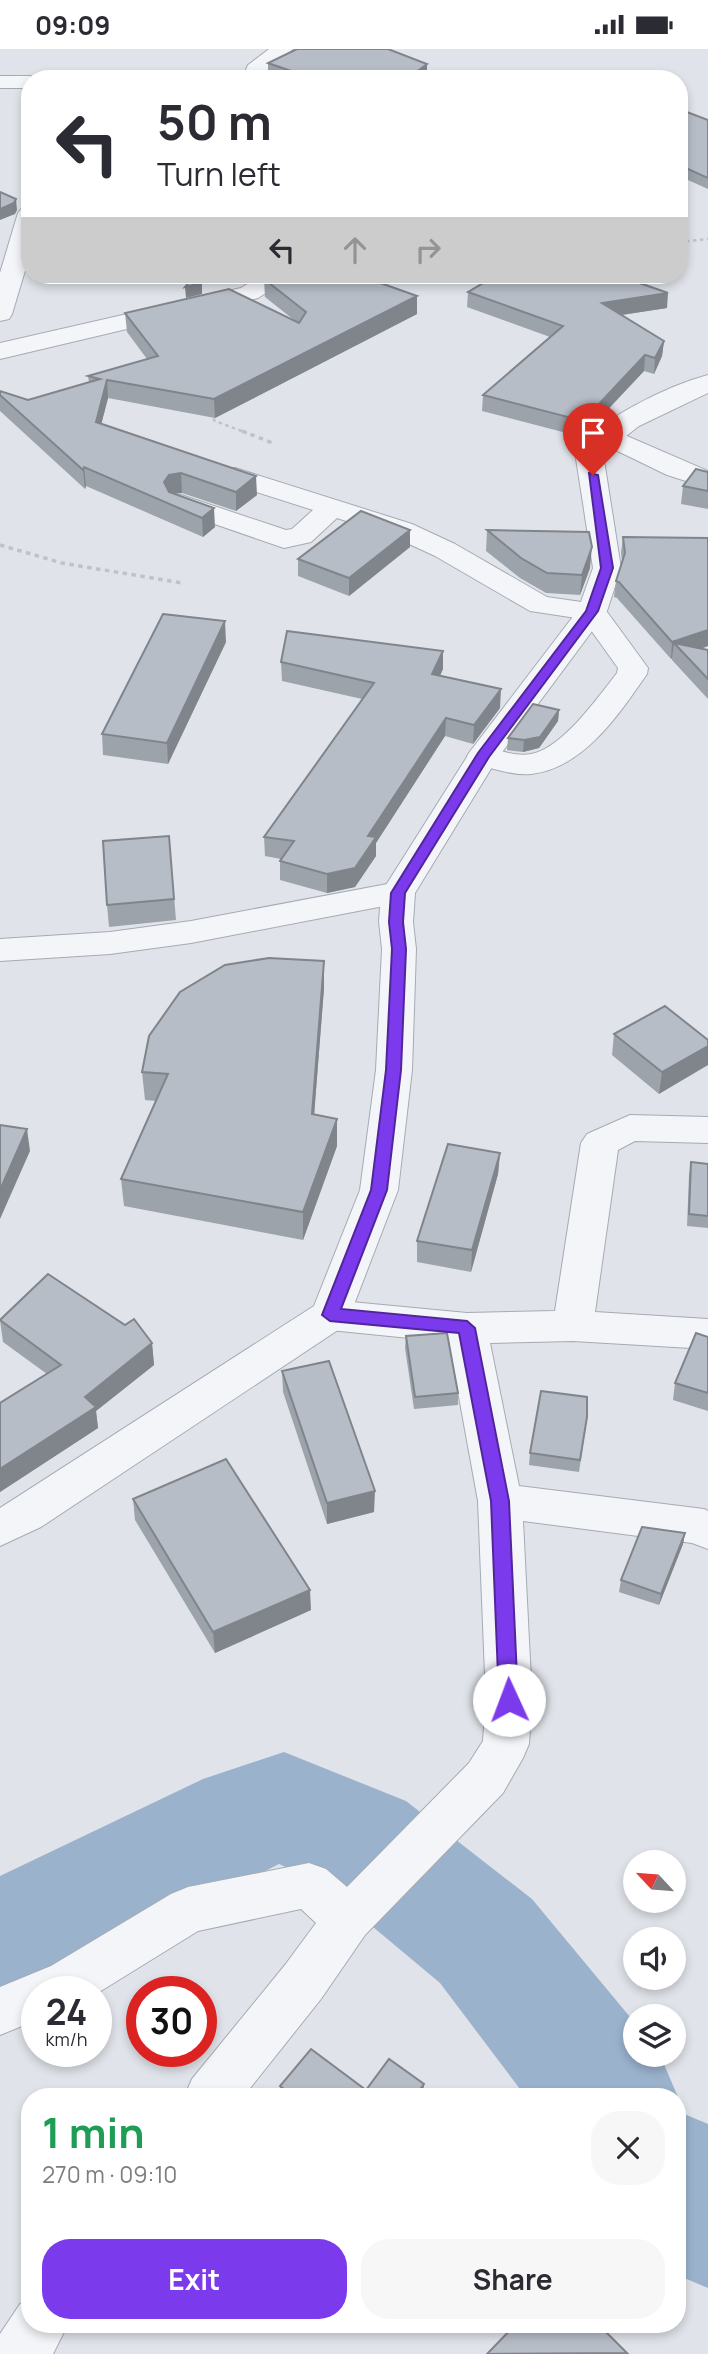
<!DOCTYPE html>
<meta charset="utf-8">
<style>
:root{--surface:#fff;--page:#f7f7f7;--text:#2b2b33;--muted:#7c7c81;--accent:#7c3aed}
body{margin:0;font-family:Manrope,sans-serif;background:var(--page);color:var(--text);height:100vh;display:flex;flex-direction:column;font-size:26px;white-space:nowrap}
*{box-sizing:border-box;margin:0}
p{font-size:23px;color:var(--muted)}
.icon{flex:none;width:38px;height:38px;fill:none;stroke:currentColor;stroke-width:2;stroke-linecap:round;stroke-linejoin:round}
.map{position:relative;flex:1;overflow:hidden}
.sheet{position:absolute;left:21px;top:2039px;width:665px;height:245px;display:flex;flex-direction:column;background:var(--surface);border-radius:28px;box-shadow:0 4px 10px #0003}
.sheet>*{flex:none}
.hud{position:absolute;left:21px;top:21px;width:667px;height:214px;border-radius:28px;box-shadow:0 4px 10px #0003;background:#fff;color:var(--text);overflow:hidden}
.needle{width:46px;rotate:296deg}
.fabs{position:absolute;left:623px;top:1801px;display:grid;gap:14px}
.fabs a{display:grid;place-items:center;width:63px;height:63px;border-radius:50%;background:var(--surface);box-shadow:0 4px 10px #0003;font-size:35px}
.speed{position:absolute;left:21px;top:1927px;display:flex;gap:14px;font-size:35px;font-weight:700;text-align:center}
.speed>*{display:grid;place-content:center;width:91px;height:91px;border-radius:50%;background:var(--surface);box-shadow:0 4px 10px #0003;line-height:1}
.speed small{font-size:18px;font-weight:400}
.speed .limit{border:10px solid #d22;background:#fff;color:#111}
.pin{position:absolute;display:grid;place-items:center;width:60px;height:60px;color:#fff;margin:-72px -30px;border-radius:50% 50% 50% 0;rotate:-45deg;box-shadow:0 0 7px #0007}
.pin .icon{rotate:45deg}
.me{position:absolute;width:77px;margin:-38px;rotate:358deg;stroke-linejoin:round;filter:drop-shadow(0 0 5px #0008)}
.turn{display:flex;align-items:center;gap:24px;height:147px;padding:0 21px;font-size:32px}
.turn .icon{width:91px;height:91px;stroke-width:2.5}
.turn b{display:block;font-size:49px;line-height:60px}
.lanes{display:flex;align-items:center;height:66px;padding:0 21px;background:#0003;justify-content:center;gap:35px;direction:ltr}
.lanes .off{opacity:.35}
.round{display:grid;place-items:center;flex:none;width:74px;height:74px;border-radius:28px;background:var(--page)}
.summary{display:flex;align-items:center;justify-content:space-between;height:119px;padding:0 21px}
h1{font-size:42px;font-weight:700;line-height:52px;color:#1e9e55}
.cta{display:flex;gap:14px;margin-top:auto;padding:14px 21px}
.cta a{flex:1;height:80px;border-radius:28px;background:var(--accent);color:#fff;font-size:28px;font-weight:700;line-height:80px;text-align:center}
.cta a+a{background:var(--page);color:var(--text)}
.status{display:flex;justify-content:space-between;align-items:center;height:49px;padding:0 35px;background:var(--surface);direction:ltr}
.status svg{height:19px;fill:currentColor}
.map>svg:first-child{display:block}
.lines{fill:none;stroke-linecap:round;stroke-linejoin:round}
.river{fill:#9ab2cc;fill-rule:evenodd}
.minor-casing{stroke:#a5abb4;stroke-width:2}
.tertiary-casing{stroke:#a5abb4;stroke-width:2}
.path-far1{stroke:#bec2c9;stroke-width:2.5;stroke-dasharray:3.5 3.5;stroke-linecap:butt}
.path{stroke:#bec2c9;stroke-width:3.5;stroke-dasharray:4.5 4.5;stroke-linecap:butt}
.minor{fill:#f3f5f8;fill-rule:evenodd}
.tertiary{fill:#f3f5f8;fill-rule:evenodd}
.wall{fill:#9da3ab}
.shaded-wall{fill:#80848b}
.building{fill:#b7bdc7;stroke:#80848b;stroke-width:2}
.route{fill:#7c3aed;stroke:#51269a;stroke-width:2}
</style>
<div class="status"><b>09:09</b><svg viewBox="0 0 49 12"><path d="M0 12V9h3v3zM5 12V6h3v6zM10 12V3h3v9zM15 12V0h3v12zM26 1h20v11H26zM47 4h2v5h-2z"/></svg></div>
<div class="map">
<svg width="708" height="2305" viewBox="0 0 708 2305">
<rect width="100%" height="100%" fill="#e0e4ea"/>
<g class="lines">
<!-- river -->
<g class="river">
<path d="M284,1703l122,49 126,98 103,124v32h25l18,42 -1,1 -151,-1 -86,-114 -122,-102 -39,-17 -233,118 -46,18v-124l203,-97z"/>
<path d="M677,2062l31,13v164l-31,-13z"/>
</g>
<!-- minor casing -->
<g class="minor-casing">
<g id="minor">
<path d="M269,0h24l-28,23 -1,7h-22l6,-14z"/>
<path d="M0,27h30l8,3h-8v9h-30z"/>
<path d="M30,157v48l-18,60 -3,5 -9,2v-48l18,-60 4,-5z"/>
<path d="M261,226h29l-3,5 -29,18 -258,61v-16l241,-55z"/>
<path d="M606,378l102,44v17l-41,-13 -70,-34 -4,-6 4,-6z"/>
<path d="M235,419l177,56 43,20 92,53 55,8 46,63 -1,6c-28,40 -63,94 -116,100 -19,2 -42,-7 -59,-11l-5,-7 5,-7c20,-5 38,9 59,5 31,-5 67,-57 86,-81l1,-5 -35,-49 -53,-8 -95,-55 -43,-20 -55,-18 -26,24 -27,6 -113,-39 -4,-6 4,-6 10,-2 105,35 6,-1 21,-19 -88,-28 -4,-6 4,-6z"/>
<path d="M398,833l12,3 5,8 -5,8 -219,42 -81,11 -110,7v-22l110,-7 81,-11z"/>
<path d="M630,1066l78,2v26l-73,-2 -17,9 -23,162 113,7v30l-135,-8 -83,2 29,143 185,23 4,2v38l-16,-6 -169,-22 9,179 -3,44 -6,14 -20,35 -138,142 -44,64 -78,98h-59l8,-18 93,-114 31,-42 -15,-14 -103,22 -102,63v-3h-59v29l-37,15v-48l51,-21 120,-72 17,-7 121,-24 17,6 21,18 122,-124 14,-22 3,-41 -8,-199 -29,-159 -119,-12 -14,-4 -6,-11 6,-11 14,-4 137,13 88,-2 26,-168 6,-9z"/>
<path d="M30,2251v24h38l-15,30h-53v-20l20,-30z"/>
</g>
</g>
<!-- tertiary casing -->
<g class="tertiary-casing">
<path id="tertiary" d="M708,326v18l-69,33 -36,28 18,114 -14,43 -110,148 -82,134 -2,29 3,27 -4,121 -14,120 -48,125 -6,11 -303,201 -41,19v-38l314,-202 46,-116 16,-120 6,-121 -3,-27 2,-29 91,-144 106,-139 15,-42 -18,-116c23,-33 95,-67 133,-77z"/>
</g>
<!-- path-far1 -->
<g class="path-far1">
<path d="M679,193l29,-3"/>
<path d="M483,226l12,4"/>
<path d="M209,364l6,8 32,12"/>
</g>
<!-- path -->
<g class="path">
<path d="M242,382l28,11 -5,3"/>
<path d="M0,496l62,18 120,20"/>
</g>
<!-- minor -->
<use href="#minor" class="minor"/>
<!-- tertiary -->
<use href="#tertiary" class="tertiary"/>
</g>
<!-- wall -->
<g class="wall">
<path d="M268,14l159,14 -152,2 -7,-3z"/>
<path d="M679,60l29,11v69l-29,-13z"/>
<path d="M238,226h19l-11,7z"/>
<path d="M264,230l153,35 -202,104 -107,-20 -7,26 156,71 -21,16 -54,-18 -8,1 41,33 -12,10 -117,-51 -1,3 -85,-78v-20l28,9 61,-18 -1,-6 59,-17 -20,-27 -2,-19 169,7 -29,-23z"/>
<path d="M468,243l199,16 -45,7 42,26 -2,15 -8,18 -10,-3 -62,66 -100,-26 1,-16 67,-58 -83,-30z"/>
<path d="M708,423v37l-27,-5 2,-18z"/>
<path d="M487,481l103,38 -10,27 -34,-2 -26,-15 -34,-27z"/>
<path d="M623,488l85,1v108l-7,3 7,1v49l-36,-39v-2l-1,1 -54,-61 -3,-1 2,-16 6,-20 -1,-8z"/>
<path d="M410,498l-61,49 -51,-20v-17z"/>
<path d="M226,593l-58,122 -65,-9 -1,-21z"/>
<path d="M443,602v18l-3,7 60,32 -27,36 -28,-8 -69,107v13l-21,31 -28,6 -47,-13v-19l1,-2 -16,-3 -1,-19 98,-138 -80,-18 -1,-19z"/>
<path d="M559,661l-1,11 -19,27 -16,4 -16,-2 1,-12z"/>
<path d="M169,787l7,84 -67,7 -2,-22z"/>
<path d="M324,912v27l-10,127 23,31 -34,94 -179,-34 -3,-27 35,-78 -11,-1 -3,-28z"/>
<path d="M614,985l94,6 -49,54 -47,-39z"/>
<path d="M500,1104l-2,21 -27,98 -54,-10v-21z"/>
<path d="M691,1113l17,2v64l-21,-2 2,-51z"/>
<path d="M0,1271l152,23 2,22 -58,46 2,17 -98,64v-89l47,-29 -44,-32z"/>
<path d="M406,1287l52,57v12l-44,4 -9,-61z"/>
<path d="M708,1288v74l-35,-11 2,-17z"/>
<path d="M282,1322l92,141 -47,12 -44,-132z"/>
<path d="M587,1368l-8,55 -50,-7 1,-12z"/>
<path d="M133,1450l178,111 -96,43 -80,-133z"/>
<path d="M685,1484l-2,11 -24,61 -40,-13 2,-12z"/>
<path d="M280,2037l143,11h-142z"/>
</g>
<!-- shaded-wall -->
<g class="shaded-wall">
<path d="M427,15v13l-2,2h-18z"/>
<path d="M16,150l1,11 -2,4 -15,6v-11z"/>
<path d="M246,226h11l-11,7z"/>
<path d="M202,234v11l-16,4 -1,-11z"/>
<path d="M668,244l-1,15 -66,10 1,-15z"/>
<path d="M417,247v18l-202,104 -1,-19z"/>
<path d="M664,292l-2,15 -8,18 1,-16z"/>
<path d="M645,306l-1,16 -62,66 1,-16z"/>
<path d="M107,331l1,18 -11,43 -1,-19z"/>
<path d="M84,418l2,19 -1,3 -2,-19z"/>
<path d="M181,424l1,20 -12,1 -6,-12 5,-7z"/>
<path d="M256,427l1,19 -21,16v-19z"/>
<path d="M214,459l1,19 -12,10 -1,-19z"/>
<path d="M410,481v17l-61,49v-18z"/>
<path d="M592,498l-2,21 -10,27 2,-20z"/>
<path d="M225,572l1,21 -58,122 -1,-21z"/>
<path d="M708,581v16l-23,8 -11,-11 -2,15 -1,1 1,-17z"/>
<path d="M443,602v18l-11,23v-18z"/>
<path d="M501,640l-1,19 -27,36 1,-19z"/>
<path d="M559,661l-1,11 -19,27 -16,4 1,-12z"/>
<path d="M446,669l-1,18 -69,107v13l-21,31 -28,6v-19l41,-38z"/>
<path d="M324,912v27l-12,154v-28z"/>
<path d="M708,997v19l-49,29 3,-22z"/>
<path d="M337,1070v27l-34,94v-28z"/>
<path d="M27,1080l3,22 -30,68v-29z"/>
<path d="M500,1104l-2,21 -27,98 1,-22z"/>
<path d="M152,1294l2,22 -58,46 2,17 -98,64v-23l85,-72z"/>
<path d="M375,1442l-1,21 -47,12v-21z"/>
<path d="M685,1484l-2,11 -24,61 2,-11z"/>
<path d="M310,1541l1,20 -96,43 -2,-21z"/>
<path d="M424,2035l-1,13h-9z"/>
</g>
<!-- building -->
<g class="building">
<path d="M297,0h91l39,15 -20,15h-132l16,-8 -23,-8z"/>
<path d="M679,60l29,11v58l-29,-13z"/>
<path d="M0,143l16,7 -2,4 -14,6z"/>
<path d="M271,226h87l59,21 -203,103 -107,-19 -11,42 160,54 -20,16 -55,-19 -12,2 -5,7 5,10 45,16 -12,10 -118,-51 -1,3 -83,-75v-4l28,9 72,-21 -12,-3 70,-20 -33,-43 104,-24 70,34 7,-11 -42,-33z"/>
<path d="M497,226h120l51,18 -66,10 62,38 -9,17 -10,-3 -62,66 -100,-26 80,-69 -95,-34z"/>
<path d="M192,230l10,4 -17,4z"/>
<path d="M696,420l12,3v19l-25,-5z"/>
<path d="M361,462l49,19 -61,48 -51,-19z"/>
<path d="M487,481l102,2 3,15 -10,28 -35,-2 -26,-15z"/>
<path d="M623,488l85,1v92l-36,12 -53,-60 -3,-1 9,-28z"/>
<path d="M163,565l62,7 -58,122 -65,-9z"/>
<path d="M287,582l156,20 -11,23 69,15 -27,36 -28,-7 -78,118 8,1 -21,31 -28,6 -47,-13 14,-20 -30,-4 110,-154 -93,-21z"/>
<path d="M674,594l34,7v29z"/>
<path d="M533,655l26,6 -19,27 -16,3 -16,-2z"/>
<path d="M169,787l5,63 -67,6 -4,-64z"/>
<path d="M269,909l55,3 -12,153 25,5 -34,93 -182,-33 47,-105 -26,-2 7,-36 31,-44 45,-27z"/>
<path d="M665,957l43,34v6l-46,26 -48,-38z"/>
<path d="M0,1076l27,4 -27,61z"/>
<path d="M448,1095l52,9 -28,97 -55,-9z"/>
<path d="M691,1113l17,2v52l-19,-2z"/>
<path d="M48,1225l77,51 9,-6 18,24 -67,54 11,10 -96,62v-66l61,-38 -61,-45z"/>
<path d="M447,1284l11,60 -43,4 -9,-61z"/>
<path d="M696,1284l12,4v56l-33,-10z"/>
<path d="M329,1312l46,130 -48,12 -45,-132z"/>
<path d="M541,1342l46,6v20l-7,43 -50,-7z"/>
<path d="M226,1410l84,131 -97,42 -80,-133z"/>
<path d="M642,1478l43,6 -24,61 -40,-14z"/>
<path d="M311,2000l55,41 23,-31 35,25 -10,13h-120l-14,-11z"/>
<path d="M516,2275h82l29,29 -140,1z"/>
</g>
<!-- route -->
<path class="route" d="M589,424l9,2 15,93 -15,43 -109,146 -84,136 -2,29 3,27 -5,121 -14,120 -46,119 126,12 8,7 34,173 9,199 -3,6 -6,2 -7,-2 -3,-6 -8,-199 -32,-168 -129,-12 -8,-6 49,-125 15,-120 6,-121 -3,-27 2,-29 87,-140 108,-142 15,-43z"/>
</svg>
<div class="fabs">
<a><svg class="needle" viewBox="-14 -14 28 28"><path d="M0-13l5 13h-10z" fill="#e53935"/><path d="M0 13l5-13h-10z" fill="#7c7c81"/></svg></a>
<a><svg class="icon" aria-label="sound" viewBox="0 0 24 24"><path d="M4 9h4l5-4v14l-5-4H4zM17 9q2 3 0 6"/></svg></a>
<a><svg class="icon" aria-label="layers" viewBox="0 0 24 24"><path d="M12 4l9 5-9 5-9-5zM3 14l9 5 9-5"/></svg></a>
</div>
<div class="speed"><div>24<small>km/h</small></div><div class="limit">30</div></div>
<div class="pin" style="left:593px;top:426px;background:#d93025"><svg class="icon" aria-label="arrive" viewBox="0 0 24 24"><path d="M6 21V4h12l-3 4 3 4H6"/></svg></div>
<svg class="me" style="left:509px;top:1651px" viewBox="-20 -20 40 40"><circle r="19" fill="#fff"/><path d="M0-13L10 11 0 6-10 11z" fill="#7c3aed"/></svg>
<div class="hud">
<div class="turn"><svg class="icon" aria-label="left" viewBox="0 0 24 24"><path d="M17 20v-9H6M10 6l-5 5 5 5"/></svg><div><b>50 m</b>Turn left</div></div>
<div class="lanes"><svg class="icon" aria-label="left" viewBox="0 0 24 24"><path d="M17 20v-9H6M10 6l-5 5 5 5"/></svg><svg class="icon off" aria-label="ahead" viewBox="0 0 24 24"><path d="M12 20V5M6 11l6-6 6 6"/></svg><svg class="icon off" aria-label="right" viewBox="0 0 24 24"><path d="M7 20v-9h11M14 6l5 5-5 5"/></svg></div>
</div>
<section class="sheet">
<div class="summary"><div><h1>1 min</h1><p>270 m · 09:10</p></div><a class="round"><svg class="icon" aria-label="close" viewBox="0 0 24 24"><path d="M6 6l12 12M18 6L6 18"/></svg></a></div>
<div class="cta"><a>Exit</a><a>Share</a></div>
</section>
</div>
